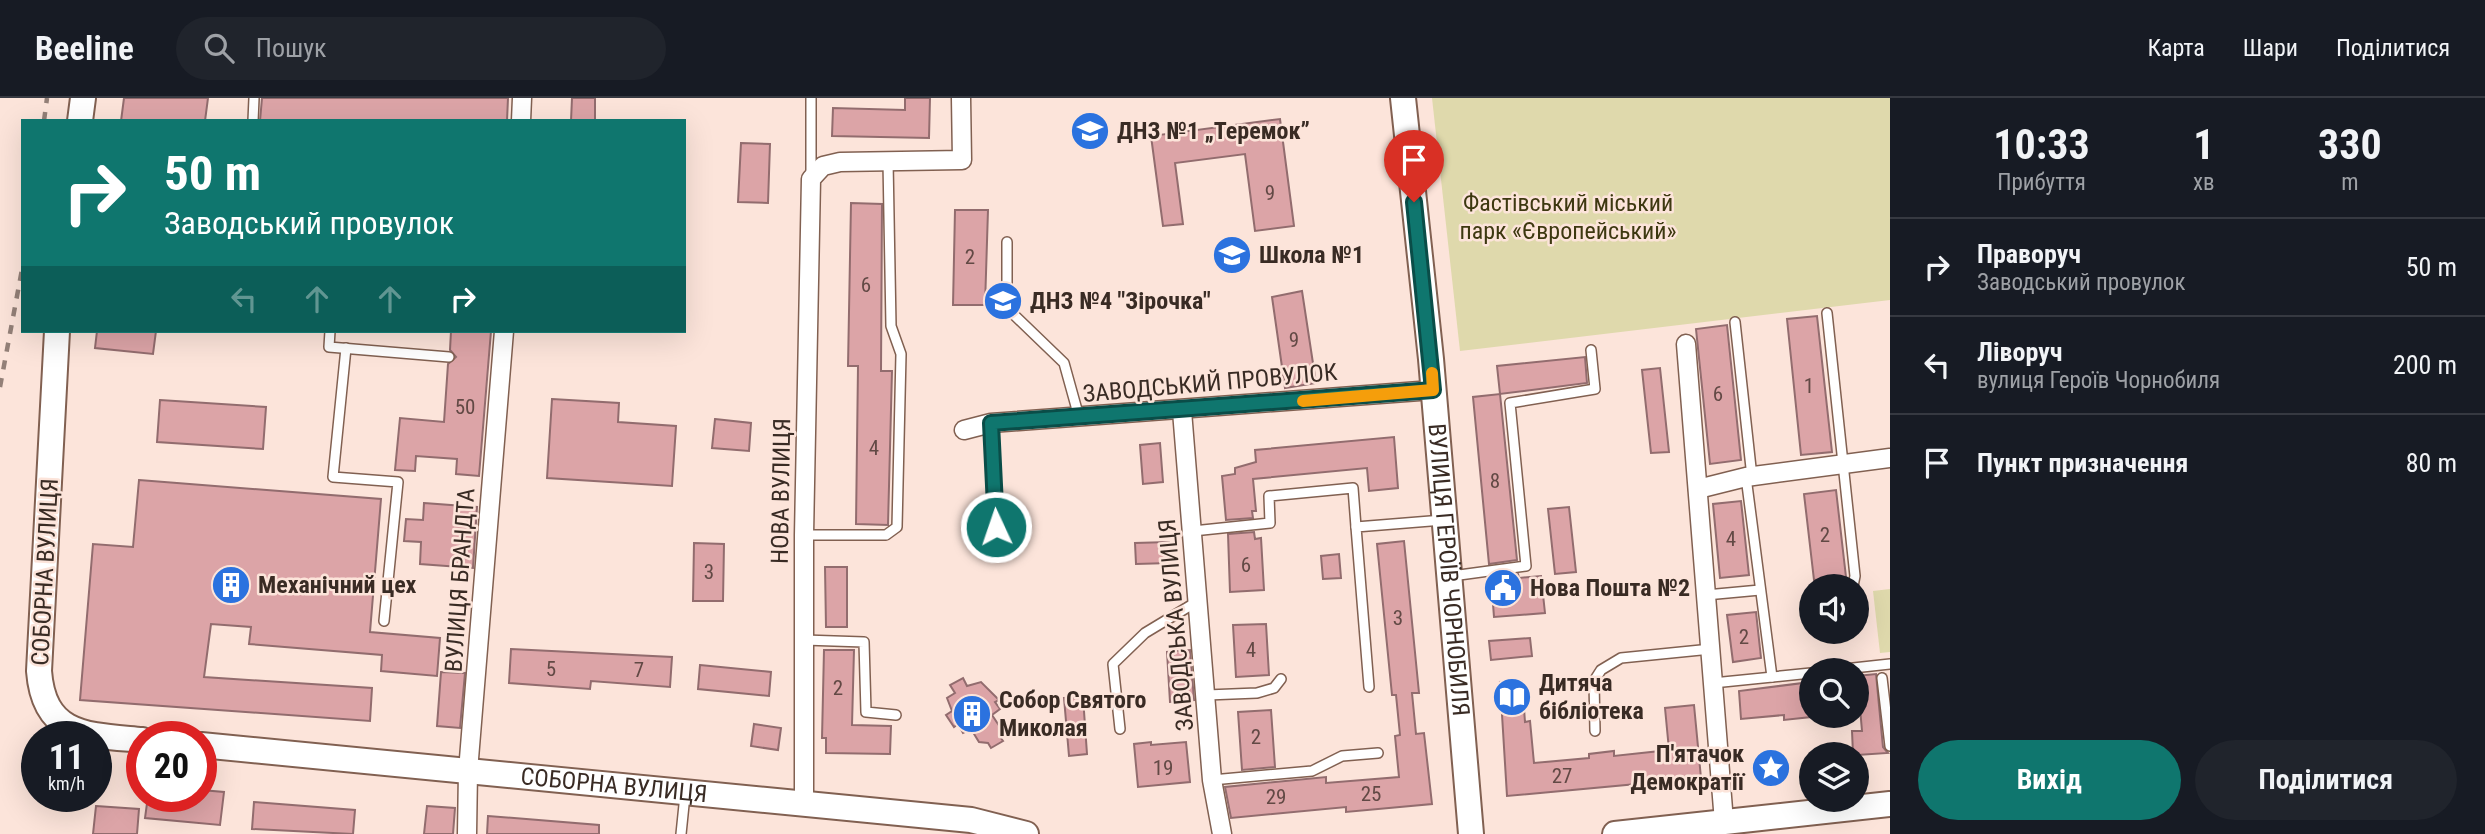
<!DOCTYPE html>
<html lang="uk">
<meta charset="utf-8">
<style>
:root{--surface:#171b24;--page:#20242c;--text:#f1f3f6;--muted:#9ea1a6;--line:#363941;--accent:#0f766e}
body{margin:0;font-family:"Roboto Condensed",sans-serif;background:var(--page);color:var(--text);height:100vh;display:flex;flex-direction:column;font-size:26px;white-space:nowrap}
*{box-sizing:border-box;margin:0}
p{font-size:23px;color:var(--muted)}
.icon{flex:none;width:38px;height:38px;fill:none;stroke:currentColor;stroke-width:2;stroke-linecap:round;stroke-linejoin:round}
.map{position:relative;flex:1;overflow:hidden}
.drawer{display:flex;flex-direction:column;background:var(--surface);width:595px}
.drawer>*{flex:none}
.top-card{position:absolute;left:21px;top:21px;width:665px;height:214px;border-radius:0px;box-shadow:0 7px 28px #0002;background:#0f766e;color:#fff;overflow:hidden}
.tools{position:absolute;left:1799px;top:476px;display:grid;gap:14px}
.tools a{display:grid;place-items:center;width:70px;height:70px;border-radius:50%;background:var(--surface);box-shadow:0 7px 28px #0002;font-size:35px}
.speed{position:absolute;left:21px;top:623px;display:flex;gap:14px;font-size:35px;font-weight:700;text-align:center}
.speed>*{display:grid;place-content:center;width:91px;height:91px;border-radius:50%;background:var(--surface);box-shadow:0 7px 28px #0002;line-height:1}
.speed small{font-size:18px;font-weight:400}
.speed .limit{border:10px solid #d22;background:#fff;color:#111}
.pin{position:absolute;display:grid;place-items:center;width:60px;height:60px;color:#fff;margin:-72px -30px;border-radius:50% 50% 50% 0;rotate:-45deg;box-shadow:0 0 7px #0007}
.pin .icon{rotate:45deg}
.me{position:absolute;width:77px;margin:-38px;rotate:357deg;stroke-linejoin:round;filter:drop-shadow(0 0 5px #0008)}
.turn{display:flex;align-items:center;gap:24px;height:147px;padding:0 28px;font-size:32px}
.turn .icon{width:91px;height:91px;stroke-width:2.5}
.turn b{display:block;font-size:49px;line-height:60px}
.lanes{display:flex;align-items:center;height:66px;padding:0 28px;background:#0003;justify-content:center;gap:35px;direction:ltr}
.lanes .off{opacity:.35}
.eta{display:flex;justify-content:space-evenly;align-items:center;height:119px;text-align:center}
.eta b{font-size:42px;font-weight:700;line-height:49px}
.action{display:flex;gap:14px;margin-top:auto;padding:14px 28px}
.action a{flex:1;height:80px;border-radius:42px;background:var(--accent);color:#fff;font-size:28px;font-weight:700;line-height:80px;text-align:center}
.action a+a{background:var(--page);color:var(--text)}
ul{padding:0;list-style:none}
li{display:flex;align-items:center;gap:21px;height:98px;padding:0 28px;border-top:2px solid var(--line)}
li div{flex:1}
li b{display:block;font-size:26px}
li em{font-style:normal}
header{display:flex;align-items:center;gap:42px;box-sizing:border-box;height:98px;padding:0 35px;background:var(--surface);border-bottom:2px solid var(--line)}
header strong{font-size:33px}
nav{display:flex;gap:38px;margin-inline-start:auto;font-size:24px}
.search{width:490px;height:63px;background:var(--page);display:flex;align-items:center;gap:18px;box-sizing:border-box;padding:0 24px;border-radius:38px;color:var(--muted);font-size:26px}
main{display:flex;flex:1;min-height:0}
.map>svg:first-child{display:block}
.green{fill:#dfd9ac}
.building{fill:#dca4a7;stroke:#926c6e;stroke-width:2}
.lines{fill:none;stroke-linecap:round;stroke-linejoin:round}
.service-casing{stroke:#816051;stroke-width:12}
.minor-casing{stroke:#816051;stroke-width:21}
.secondary-casing{stroke:#816051;stroke-width:28}
.service{stroke:#fff;stroke-width:9}
.minor{stroke:#fff;stroke-width:18}
.secondary{stroke:#fff;stroke-width:24}
.rail{stroke:#938078;stroke-width:4.5;stroke-dasharray:9 9;stroke-linecap:butt}
.route-casing{stroke:#0a4d48;stroke-width:18}
.route{stroke:#0f766e;stroke-width:12}
.slow{stroke:#f59e0b;stroke-width:12}
.labels{text-anchor:middle;dominant-baseline:central;stroke-width:5;stroke-linejoin:round;paint-order:stroke}
.number-label{font-size:21px;fill:#624945}
.poi-label{font-size:24px;font-weight:bold;fill:#392b24;stroke:#fce4da;text-anchor:start}
.park-label{font-size:24px;fill:#3d3810;stroke:#fce4da}
.street-label{font-size:24px;fill:#392b24;stroke:#fce4da}
</style>
<header>
<strong>Beeline</strong>
<div class="search"><svg class="icon" aria-label="search" viewBox="0 0 24 24"><circle cx="10" cy="10" r="6"/><path d="M15 15l6 6"/></svg>Пошук</div>
<nav><a>Карта</a><a>Шари</a><a>Поділитися</a></nav>
</header>
<main>
<div class="map">
<svg width="1890" height="736" viewBox="0 0 1890 736">
<rect width="100%" height="100%" fill="#fce4da"/>
<!-- green -->
<g class="green">
<path d="M1432,0h458v202l-430,51z"/>
<path d="M1890,491v63l-10,1 -7,-62z"/>
</g>
<!-- building -->
<g class="building">
<path d="M124,0h84l-3,23h-84z"/>
<path d="M262,0h246l-1,23h-247z"/>
<path d="M572,0h23v23h-24z"/>
<path d="M905,0h25l-1,40 -97,-2 1,-28 72,2z"/>
<path d="M1280,21l14,107 -39,5 -10,-77 -70,9 8,61 -20,2 -12,-90z"/>
<path d="M741,45l29,1 -2,59 -30,-1z"/>
<path d="M851,105l31,1 -1,167h11l-4,154 -32,-1 2,-158h-10z"/>
<path d="M955,112h33l-3,95h-32z"/>
<path d="M1302,193l14,92 -31,5 -13,-91z"/>
<path d="M1817,218l15,136 -31,3 -14,-136z"/>
<path d="M1727,227l14,135 -31,4 -14,-135z"/>
<path d="M97,233h59l-3,23 -58,-6z"/>
<path d="M451,233h40l-12,145 -23,-2 1,-15 -41,-3 -1,15 -20,-1 5,-52 44,4 4,-58 8,-7 -6,-7z"/>
<path d="M1585,259l2,26 -87,11 -3,-28z"/>
<path d="M1660,270l9,84 -18,1 -9,-83z"/>
<path d="M1500,296l17,166 -28,4 -16,-167z"/>
<path d="M552,301l67,4 -1,19 58,4 -4,60 -125,-8z"/>
<path d="M160,302l106,7 -3,42 -106,-7z"/>
<path d="M715,321l36,4 -2,28 -37,-3z"/>
<path d="M1394,339l4,51 -29,3 -2,-23 -114,11 3,32h-4l1,7 -27,2 -4,-44 13,-2v-6l21,-6 -1,-12z"/>
<path d="M1160,345l3,39 -20,2 -3,-39z"/>
<path d="M139,382l242,19 -11,133 70,6 -3,38 -56,-5 1,-16 -133,-11 2,-17 -40,-3 -7,53 168,11 -2,33 -290,-21 13,-156 40,3z"/>
<path d="M1836,392l10,87 -32,3 -10,-86z"/>
<path d="M1741,403l8,74 -29,3 -7,-74z"/>
<path d="M424,405l53,4 -4,61 -53,-4 1,-22 -17,-1 2,-22 17,1z"/>
<path d="M1569,409l7,65 -21,2 -7,-65z"/>
<path d="M1254,434l1,7 6,-1 3,52 -34,2 -2,-58z"/>
<path d="M1404,443l15,152h-7l4,41 8,-1 8,71 -86,8v-5l-115,11 -6,-31 101,-10v6l73,-6 -4,-41 5,-1 -4,-40h-4l-15,-151z"/>
<path d="M1169,444l1,21 -34,1 -1,-21z"/>
<path d="M694,445l30,1 -1,57h-30z"/>
<path d="M1339,456l2,24 -18,1 -2,-23z"/>
<path d="M825,469h22v60h-21z"/>
<path d="M1518,476l1,4 22,-2 4,37 -51,4 -3,-39z"/>
<path d="M1756,514l5,46 -28,4 -6,-47z"/>
<path d="M1266,526l3,51 -33,2 -3,-52z"/>
<path d="M1530,540l2,18 -41,4 -2,-19z"/>
<path d="M511,551l161,8 -2,30 -79,-6 -1,8 -81,-6z"/>
<path d="M824,552h30l-2,75 39,1 -1,28 -64,-1v-15h-4z"/>
<path d="M1190,552l4,50 -24,2 -3,-50z"/>
<path d="M700,567l71,7 -2,24 -71,-7z"/>
<path d="M441,574l24,1 -5,55 -23,-2z"/>
<path d="M1876,576l7,73 5,6 -31,2 -4,-1 -1,-23h10l-2,-23h-3v-32z"/>
<path d="M963,580l4,8 14,-4 18,18 -4,2 5,7 -8,6 10,15 -2,7 3,4 -12,7 -3,-5 -9,-1 -8,-13 -8,4 -5,-9 -4,3 -8,-12 6,-4 -5,-13 8,-5 -5,-8z"/>
<path d="M1522,583l3,41 5,-1 4,42 55,-5v-4l25,-3v5l55,-6 -4,-42 29,-3 7,73 -194,18 -7,-114z"/>
<path d="M1811,584v35l-27,3v-5l-43,4 -2,-28z"/>
<path d="M1083,599l4,57 -18,2 -5,-58z"/>
<path d="M1271,612l4,57 -33,3 -4,-58z"/>
<path d="M754,626l27,4 -3,22 -27,-4z"/>
<path d="M1151,644v3l35,-3 4,40 -52,5 -4,-43z"/>
<path d="M201,692l23,2 -4,33 -75,-7 3,-22h53z"/>
<path d="M254,704l101,8 -2,24 -101,-5z"/>
<path d="M96,708l43,3 -2,25h-44z"/>
<path d="M427,708l28,2 -2,26h-29z"/>
<path d="M488,718l111,9v9h-112z"/>
</g>
<g class="lines">
<!-- service casing -->
<g class="service-casing">
<g id="service">
<path d="M811,0v79"/>
<path d="M253,23l1,-23"/>
<path d="M1007,144v60l3,9 54,52 15,54"/>
<path d="M1827,215l28,263 -2,10"/>
<path d="M1735,224l17,155"/>
<path d="M330,233l-1,16 120,10"/>
<path d="M346,250l-13,129 65,5 -14,139"/>
<path d="M991,325l5,104"/>
<path d="M1746,379l26,200"/>
<path d="M1193,433l77,-8 -1,-27 84,-8 3,39"/>
<path d="M804,437h82l11,-8 4,-173 -10,-28 -3,-165"/>
<path d="M1452,478l74,-10 -16,-163 85,-14 -4,-39"/>
<path d="M1706,497l54,-5"/>
<path d="M804,542l60,2 2,70 30,3"/>
<path d="M1835,572l55,-6"/>
<path d="M1882,580l8,68"/>
<path d="M1713,585l98,-10"/>
<path d="M1369,589l-13,-160 87,-7"/>
<path d="M1207,597l50,-2 17,-5 7,-9"/>
<path d="M1120,631l-7,-65 32,-31 53,-32"/>
<path d="M1595,633l-1,-50 7,-11 20,-12 90,-9"/>
<path d="M1212,682l100,-9 30,-15 36,-3"/>
<path d="M681,736l4,-39"/>
</g>
</g>
<!-- minor casing -->
<g class="minor-casing">
<g id="minor">
<path d="M521,23l1,-23"/>
<path d="M1686,246l38,478"/>
<path d="M1182,313l30,369 10,54"/>
<path d="M964,332l27,-7 442,-33"/>
<path d="M1698,391l48,-12 144,-19"/>
<path d="M804,705v-268l7,-356 12,-13 17,-4 122,-2 -1,-62"/>
<path d="M467,736l1,-63 36,-440"/>
</g>
</g>
<!-- secondary casing -->
<g class="secondary-casing">
<g id="secondary">
<path id="s1" d="M1403,0l28,261 40,475"/>
<path d="M80,23l3,-23"/>
<path d="M57,233l-18,340c5,66 49,64 103,69"/>
<path id="s2" d="M201,647l770,75 55,14"/>
<path d="M1615,736l275,-30"/>
</g>
</g>
<!-- service -->
<use href="#service" class="service"/>
<!-- minor -->
<use href="#minor" class="minor"/>
<!-- secondary -->
<use href="#secondary" class="secondary"/>
<!-- rail -->
<g class="rail">
<path d="M44,23l3,-23"/>
<path d="M0,289l23,-123"/>
</g>
</g>
<g class="lines">
<!-- route casing -->
<g class="route-casing">
<path id="route" d="M996,429l-5,-104 442,-33 -19,-188"/>
</g>
<!-- route -->
<use href="#route" class="route"/>
<!-- slow -->
<path class="slow" d="M1303,303l130,-11 -1,-17"/>
</g>
<!-- icons -->
<defs>
<g id="school-disc" transform="scale(2.0125)"><circle r="9.5" fill="#2b72df" stroke="#fce4da"/><path d="M0-5L7-2L0 1L-7-2ZM-4 1L0 2.5L4 1V4Q0 6-4 4Z" fill="#fff"/></g>
<g id="building-disc" transform="scale(2.0125)"><circle r="9.5" fill="#2b72df" stroke="#fce4da"/><path d="M-4-6H4V6H1V3H-1V6H-4ZM-2.5-4.3h1.7v1.8h-1.7ZM.8-4.3h1.7v1.8H.8ZM-2.5-1h1.7V.8h-1.7ZM.8-1h1.7V.8H.8Z" fill="#fff"/></g>
<g id="civic-disc" transform="scale(2.0125)"><circle r="9.5" fill="#2b72df" stroke="#fce4da"/><path d="M-.6-6.5H3V-4.5H.6V-3L4-1V1h2V6H-6V1h2V-1L-.6-3ZM-1.2 2.5V6h2.4V2.5Z" fill="#fff"/></g>
<g id="library-disc" transform="scale(2.0125)"><circle r="9.5" fill="#2b72df" stroke="#fce4da"/><path d="M-6-4Q-3-5.5-.7-3.5V5Q-3 3-6 4ZM6-4Q3-5.5 .7-3.5V5Q3 3 6 4Z" fill="#fff"/></g>
<g id="sight-disc" transform="scale(2.0125)"><circle r="9.5" fill="#2b72df" stroke="#fce4da"/><path d="M0-6L1.8-2.2L6-1.7L2.9 1.2L3.7 5.4L0 3.3L-3.7 5.4L-2.9 1.2L-6-1.7L-1.8-2.2Z" fill="#fff"/></g>
</defs>
<g fill-rule="evenodd">
<use href="#school-disc" x="1090" y="33"/>
<use href="#school-disc" x="1232" y="157"/>
<use href="#school-disc" x="1003" y="203"/>
<use href="#building-disc" x="231" y="487"/>
<use href="#civic-disc" x="1503" y="490"/>
<use href="#library-disc" x="1512" y="599"/>
<use href="#building-disc" x="972" y="616"/>
<use href="#sight-disc" x="1771" y="670"/>
</g>
<g class="labels">
<!-- number labels -->
<g class="number-label">
<text x="1270" y="95">9</text>
<text x="970" y="159">2</text>
<text x="866" y="187">6</text>
<text x="1294" y="242">9</text>
<text x="1809" y="288">1</text>
<text x="1718" y="296">6</text>
<text x="465" y="309">50</text>
<text x="874" y="350">4</text>
<text x="1495" y="383">8</text>
<text x="1825" y="437">2</text>
<text x="1731" y="441">4</text>
<text x="1246" y="467">6</text>
<text x="709" y="474">3</text>
<text x="1398" y="520">3</text>
<text x="1744" y="539">2</text>
<text x="1251" y="552">4</text>
<text x="551" y="571">5</text>
<text x="639" y="572">7</text>
<text x="838" y="590">2</text>
<text x="1256" y="639">2</text>
<text x="1163" y="670">19</text>
<text x="1562" y="678">27</text>
<text x="1371" y="696">25</text>
<text x="1276" y="699">29</text>
</g>
<!-- poi labels -->
<g class="poi-label">
<text x="1117" y="33">ДНЗ №1 „Теремок”</text>
<text x="1259" y="157">Школа №1</text>
<text x="1030" y="203">ДНЗ №4 "Зірочка"</text>
<text x="258" y="487">Механічний цех</text>
<text x="1530" y="490">Нова Пошта №2</text>
<text x="1539" y="585">Дитяча<tspan x="1539" dy="28">бібліотека</tspan></text>
<text x="999" y="602">Собор Святого<tspan x="999" dy="28">Миколая</tspan></text>
<text x="1744" y="656" text-anchor="end">П'ятачок<tspan x="1744" dy="28">Демократії</tspan></text>
</g>
<!-- park labels -->
<g class="park-label">
<text x="1568" y="105">Фастівський міський<tspan x="1568" dy="28">парк «Європейський»</tspan></text>
</g>
<!-- street labels -->
<g class="street-label">
<text transform="translate(1210 285) rotate(-5)">ЗАВОДСЬКИЙ ПРОВУЛОК</text>
<text transform="translate(781 393) rotate(-89)">НОВА ВУЛИЦЯ</text>
<text stroke="none"><textPath href="#s1" startOffset="474">ВУЛИЦЯ ГЕРОЇВ ЧОРНОБИЛЯ</textPath></text>
<text transform="translate(45 474) rotate(-87)">СОБОРНА ВУЛИЦЯ</text>
<text transform="translate(460 482) rotate(-86)">ВУЛИЦЯ БРАНДТА</text>
<text transform="translate(1176 527) rotate(-95)">ЗАВОДСЬКА ВУЛИЦЯ</text>
<text stroke="none"><textPath href="#s2" startOffset="415">СОБОРНА ВУЛИЦЯ</textPath></text>
</g>
</g>
</svg>
<div class="tools">
<a><svg class="icon" aria-label="sound" viewBox="0 0 24 24"><path d="M4 9h4l5-4v14l-5-4H4zM17 9q2 3 0 6"/></svg></a>
<a><svg class="icon" aria-label="search" viewBox="0 0 24 24"><circle cx="10" cy="10" r="6"/><path d="M15 15l6 6"/></svg></a>
<a><svg class="icon" aria-label="layers" viewBox="0 0 24 24"><path d="M12 4l9 5-9 5-9-5zM3 14l9 5 9-5"/></svg></a>
</div>
<div class="speed"><div>11<small>km/h</small></div><div class="limit">20</div></div>
<div class="pin" style="left:1414px;top:104px;background:#d93025"><svg class="icon" aria-label="arrive" viewBox="0 0 24 24"><path d="M6 21V4h12l-3 4 3 4H6"/></svg></div>
<svg class="me" style="left:996px;top:429px" viewBox="-20 -20 40 40"><circle r="17" fill="#0f766e" stroke="#fff" stroke-width="3"/><path d="M0-11L8 9 0 5-8 9z" fill="#fff"/></svg>
<div class="top-card">
<div class="turn"><svg class="icon" aria-label="right" viewBox="0 0 24 24"><path d="M7 20v-9h11M14 6l5 5-5 5"/></svg><div><b>50 m</b>Заводський провулок</div></div>
<div class="lanes"><svg class="icon off" aria-label="left" viewBox="0 0 24 24"><path d="M17 20v-9H6M10 6l-5 5 5 5"/></svg><svg class="icon off" aria-label="ahead" viewBox="0 0 24 24"><path d="M12 20V5M6 11l6-6 6 6"/></svg><svg class="icon off" aria-label="ahead" viewBox="0 0 24 24"><path d="M12 20V5M6 11l6-6 6 6"/></svg><svg class="icon" aria-label="right" viewBox="0 0 24 24"><path d="M7 20v-9h11M14 6l5 5-5 5"/></svg></div>
</div>
</div>
<section class="drawer">
<div class="eta">
<div><b>10:33</b><p>Прибуття</p></div>
<div><b>1</b><p>хв</p></div>
<div><b>330</b><p>m</p></div>
</div>
<ul>
<li><svg class="icon" aria-label="right" viewBox="0 0 24 24"><path d="M7 20v-9h11M14 6l5 5-5 5"/></svg><div><b>Праворуч</b><p>Заводський провулок</p></div><em>50 m</em></li>
<li><svg class="icon" aria-label="left" viewBox="0 0 24 24"><path d="M17 20v-9H6M10 6l-5 5 5 5"/></svg><div><b>Ліворуч</b><p>вулиця Героїв Чорнобиля</p></div><em>200 m</em></li>
<li><svg class="icon" aria-label="arrive" viewBox="0 0 24 24"><path d="M6 21V4h12l-3 4 3 4H6"/></svg><div><b>Пункт призначення</b></div><em>80 m</em></li>
</ul>
<div class="action"><a>Вихід</a><a>Поділитися</a></div>
</section>
</main>
